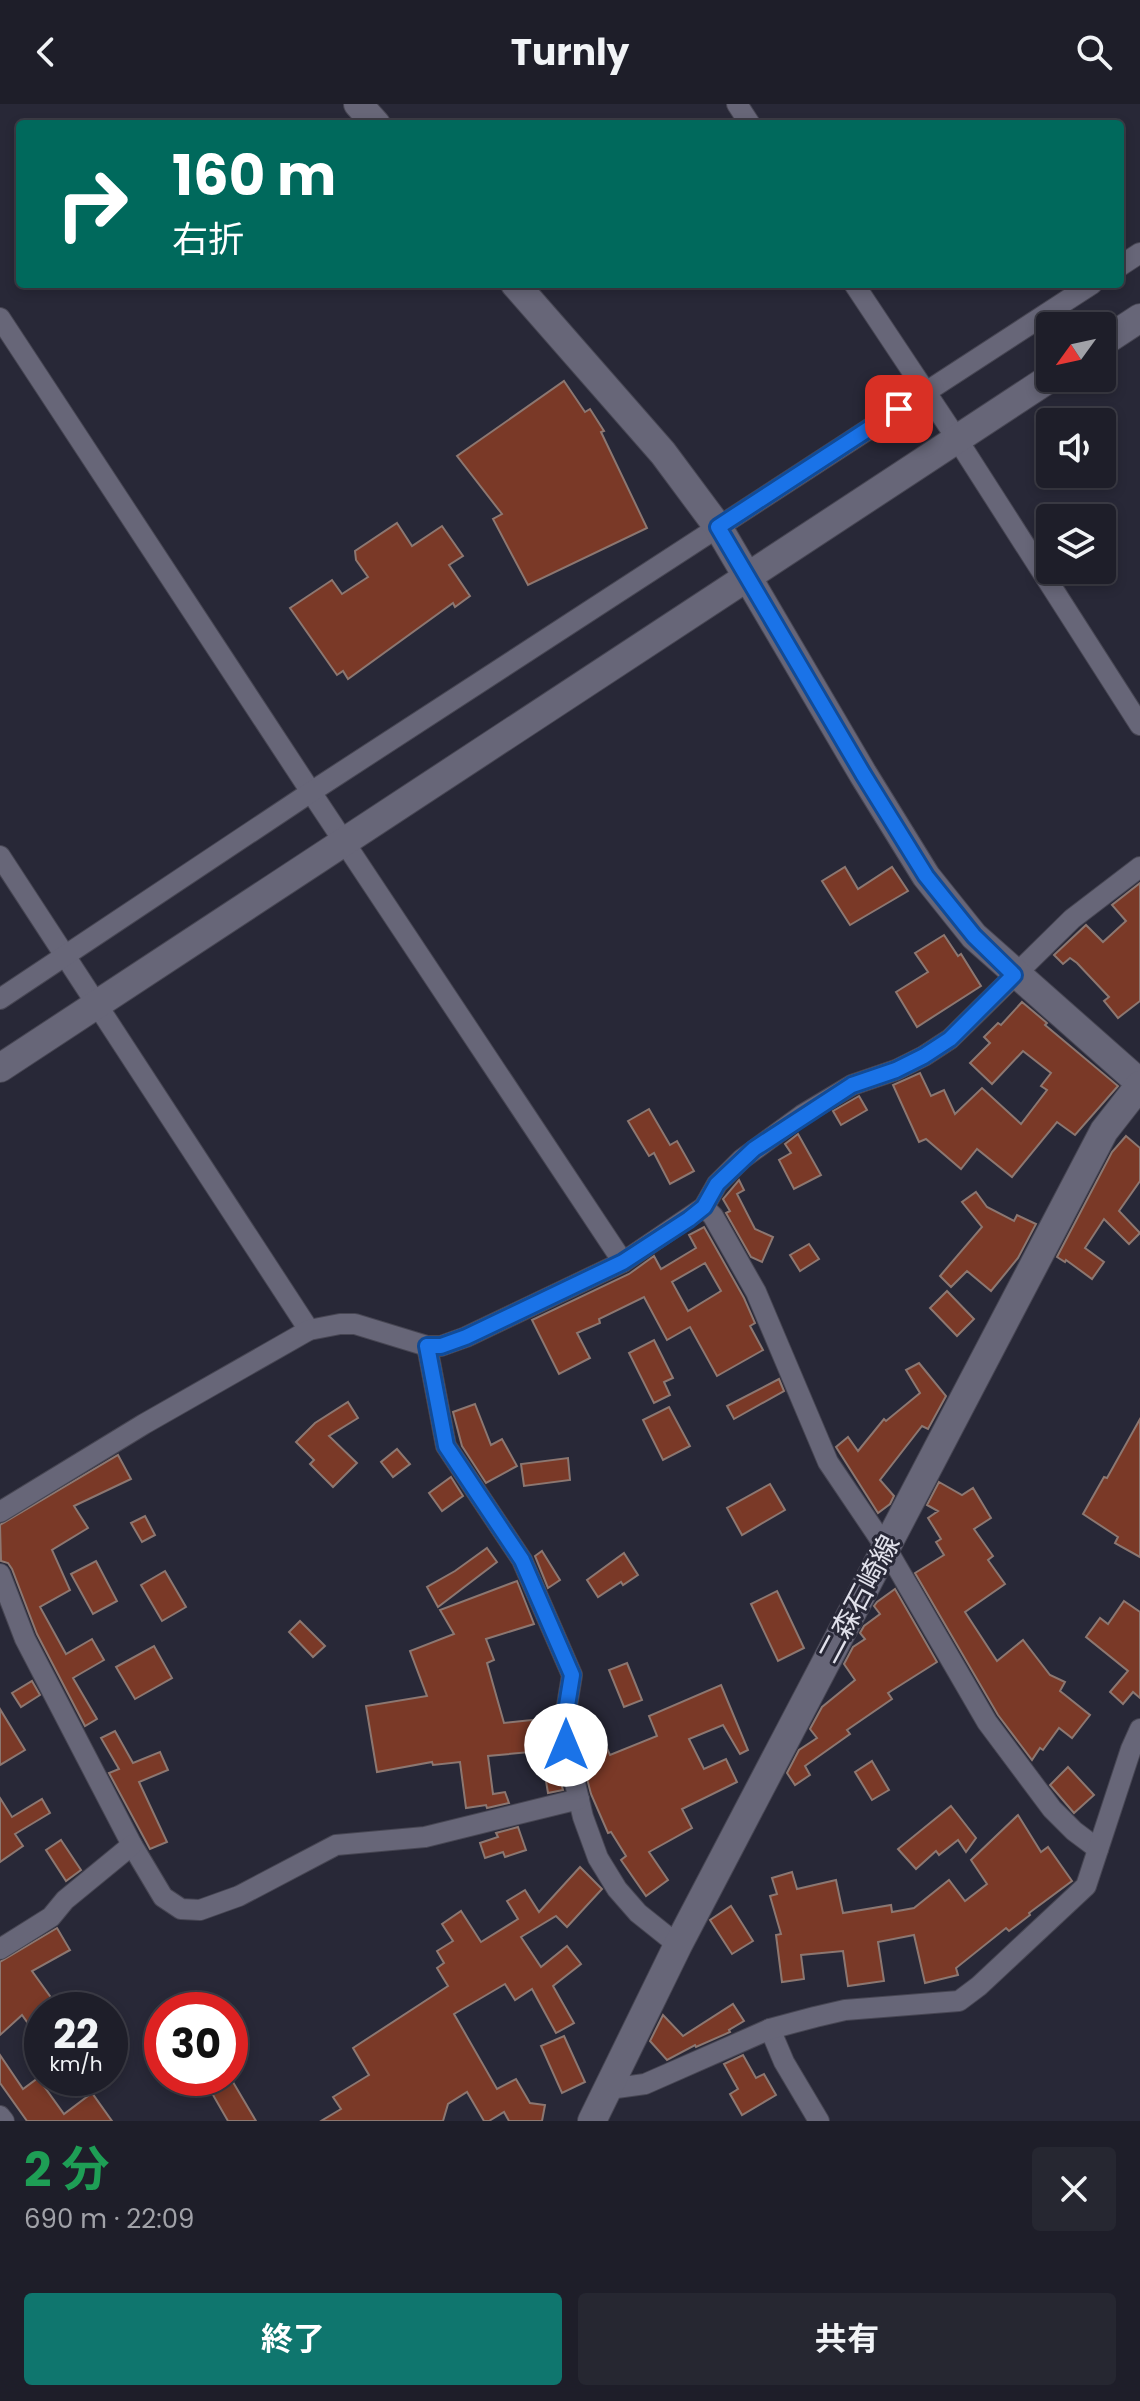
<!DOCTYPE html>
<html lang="ja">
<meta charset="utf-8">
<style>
:root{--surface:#1e1e29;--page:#262731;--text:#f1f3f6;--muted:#a1a2a8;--line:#3c3c46;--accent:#0f766e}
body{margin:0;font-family:Poppins,"Noto Sans JP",sans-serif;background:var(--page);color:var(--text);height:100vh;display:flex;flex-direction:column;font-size:30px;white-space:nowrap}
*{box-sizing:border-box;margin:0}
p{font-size:26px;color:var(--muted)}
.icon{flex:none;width:44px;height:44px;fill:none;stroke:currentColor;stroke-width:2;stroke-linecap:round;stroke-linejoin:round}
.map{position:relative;height:2017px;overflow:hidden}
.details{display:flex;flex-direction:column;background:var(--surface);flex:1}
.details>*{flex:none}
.banner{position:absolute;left:16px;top:16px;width:1108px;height:168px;border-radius:8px;box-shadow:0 4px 12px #0003,0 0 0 2px var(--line);background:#00695c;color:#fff;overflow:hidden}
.needle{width:52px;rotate:237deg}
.tools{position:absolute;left:1036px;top:208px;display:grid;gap:16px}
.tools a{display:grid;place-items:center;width:80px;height:80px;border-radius:8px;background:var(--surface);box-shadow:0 4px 12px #0003,0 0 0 2px var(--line);font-size:40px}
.speed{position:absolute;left:24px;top:1888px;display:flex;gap:16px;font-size:40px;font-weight:700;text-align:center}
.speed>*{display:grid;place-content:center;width:104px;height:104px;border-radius:50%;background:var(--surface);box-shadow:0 4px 12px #0003,0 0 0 2px var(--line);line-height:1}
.speed small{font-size:20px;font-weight:400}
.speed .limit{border:12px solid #d22;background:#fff;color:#111}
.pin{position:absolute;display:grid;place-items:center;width:68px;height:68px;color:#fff;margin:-34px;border-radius:16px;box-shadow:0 4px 12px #0006}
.me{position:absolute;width:88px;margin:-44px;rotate:0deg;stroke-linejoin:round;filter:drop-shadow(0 0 6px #0008)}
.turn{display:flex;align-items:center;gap:28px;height:168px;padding:0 24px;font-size:36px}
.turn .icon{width:104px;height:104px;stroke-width:2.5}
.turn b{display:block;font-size:56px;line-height:68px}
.round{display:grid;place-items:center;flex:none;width:84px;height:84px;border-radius:8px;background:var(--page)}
.headline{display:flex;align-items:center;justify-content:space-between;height:136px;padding:0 24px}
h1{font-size:48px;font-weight:700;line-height:60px;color:#1e9e55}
.action{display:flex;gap:16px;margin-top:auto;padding:16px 24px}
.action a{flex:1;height:92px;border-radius:8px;background:var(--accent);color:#fff;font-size:32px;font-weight:700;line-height:92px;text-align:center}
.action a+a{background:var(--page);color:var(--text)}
header{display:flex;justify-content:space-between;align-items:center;height:104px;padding:0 24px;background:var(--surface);font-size:36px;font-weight:700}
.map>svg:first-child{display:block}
.building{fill:#7a3927;stroke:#8c7771;stroke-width:2;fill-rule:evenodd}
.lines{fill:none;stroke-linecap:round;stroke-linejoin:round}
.street-casing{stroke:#474653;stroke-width:22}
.secondary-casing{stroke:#474653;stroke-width:30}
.street{stroke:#676678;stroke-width:20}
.secondary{stroke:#676678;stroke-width:28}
.route-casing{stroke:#114b97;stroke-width:20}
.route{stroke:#1a73e8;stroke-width:14}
.labels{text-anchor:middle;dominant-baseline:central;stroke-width:6;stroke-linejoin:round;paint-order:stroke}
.street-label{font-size:28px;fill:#e1e1eb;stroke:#282837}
</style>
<header><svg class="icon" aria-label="back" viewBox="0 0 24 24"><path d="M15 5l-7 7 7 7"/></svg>Turnly<svg class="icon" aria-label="search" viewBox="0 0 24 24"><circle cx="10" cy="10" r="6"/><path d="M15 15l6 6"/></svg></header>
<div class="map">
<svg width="1140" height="2017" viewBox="0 0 1140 2017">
<rect width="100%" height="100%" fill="#282837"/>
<!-- building -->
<g class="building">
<path d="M564,277l21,31 5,-3 14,22 -3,1 46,96 -119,57 -35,-66 9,-5 -45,-58z"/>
<path d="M397,419l15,23 30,-20 21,30 -14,9 21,31 -15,11 -2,-4 -105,76 -5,-8 -6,4 -47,-67 42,-28 10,14 26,-17 -12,-17 -1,-9z"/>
<path d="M845,763l13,22 34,-22 16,24 -58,34 -28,-44z"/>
<path d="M1140,779v118l-22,17 -14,-17 5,-4 -32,-34 -7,-5 -7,6 -9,-9 32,-30 17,17 23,-21 -14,-16z"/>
<path d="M944,831l14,21 3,-2 20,32 -64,41 -21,-35 32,-20 -13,-19z"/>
<path d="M1022,898l25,21 -2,2 73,61 -43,49 -18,-13 -45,55 -35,-28 -16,20 -35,-30 -7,3 -26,-57 27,-12 11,23 13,-6 11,24 27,-26 39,36 26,-34 -6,-4 10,-13 -28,-22 -31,33 -22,-21 20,-20 -6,-6 14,-14 3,2z"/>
<path d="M859,992l8,14 -26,15 -8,-14z"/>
<path d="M649,1005l21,36 7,-4 17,30 -24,13 -16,-31 -5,3 -21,-35z"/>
<path d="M798,1030l23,41 -27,14 -15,-29 12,-7 -6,-9z"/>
<path d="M1126,1032l14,12v33l-21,30 21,22 -11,11 -25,-25 -19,29 19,14 -12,17 -26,-19 -1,2 -8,-5 55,-105z"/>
<path d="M739,1076l5,10 -7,4 18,35 18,8 -11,25 -11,-5 -25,-44 4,-2 -7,-12z"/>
<path d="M976,1088l11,15 27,14 3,-6 19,9 -18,34 -27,33 -24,-20 -16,16 -11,-11 42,-49 -20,-25z"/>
<path d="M704,1123l40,71 11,25 -5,3 13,24 -46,26 -27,-49 -23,13 -23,-43 -45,22 1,4 -23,10 13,25 -31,16 -27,-54 97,-46 25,-18 7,13 35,-21 -7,-13zM705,1159l16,28 -33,20 -16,-29z"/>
<path d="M809,1140l10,15 -19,12 -10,-16z"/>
<path d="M947,1187l27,28 -17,17 -27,-28z"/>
<path d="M654,1236l19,38 -9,4 6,13 -16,8 -25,-50z"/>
<path d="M919,1259l27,33 -18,33 -6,-3 -42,54 14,16 -4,8 -12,9 -42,-66 12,-10 10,14 26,-32 2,2 34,-28 -14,-23z"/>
<path d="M779,1275l5,12 -50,28 -7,-13z"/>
<path d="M348,1298l10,16 -29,18 28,27 -24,24 -23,-23 4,-4 -18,-18 19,-19z"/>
<path d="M475,1300l16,41 11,-6 15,27 -31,17 -24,-37 -9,-34z"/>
<path d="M669,1303l21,39 -27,14 -20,-40z"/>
<path d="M1140,1315v138l-25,-14 3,-6 -35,-23 21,-37 3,1z"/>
<path d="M397,1345l13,15 -17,13 -12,-15z"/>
<path d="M118,1351l13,24 -57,27 14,22 -36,22 18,40 -30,17 26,47 26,-15 12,21 -31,18 24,41 -12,7 -48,-92 -25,-65 -4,-6 -7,-2 -1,-36z"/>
<path d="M568,1354l2,22 -46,6 -3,-22z"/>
<path d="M451,1373l12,19 -21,15 -13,-18z"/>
<path d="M939,1378l23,13 11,-7 18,30 -17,11 19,27 -5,4 17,24 -40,28 32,49 26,-21 27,35 15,7 -5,9 30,24 -18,23 -13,-10 -16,22 -3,-2 -8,12 -34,-45 -83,-142 29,-18 -8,-13 5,-3 -13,-21 10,-7 -11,-6z"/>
<path d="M770,1380l15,26 -43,25 -15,-27z"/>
<path d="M145,1412l10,19 -13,7 -11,-19z"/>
<path d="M487,1444l10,14 -59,45 -11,-20 28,-16z"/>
<path d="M542,1447l18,29 -12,8 -13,-32z"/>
<path d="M624,1449l14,22 -15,10 -2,-3 -23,15 -11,-17z"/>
<path d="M96,1457l21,40 -24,13 -22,-40z"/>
<path d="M165,1467l21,36 -24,14 -21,-36z"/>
<path d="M517,1477l17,43 -48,15 8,21 -7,3 17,60 47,-5 4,45 8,27 -15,3 -7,-42 -53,5 5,38 12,-2 4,11 -22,5 -1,-3 -20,3 -6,-46 -27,3 -1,-3 -55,10 -11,-66 61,-10 -17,-45 44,-17 -14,-24z"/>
<path d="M895,1485l42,73 -49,31 4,6 -45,31 3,4 -45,32 5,9 -15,10 -8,-12 12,-23 18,-12 -7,-9 12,-22 33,-27 -11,-16 9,-17 12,-8 -5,-6 4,-7 16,-12 -6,-8 3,-4z"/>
<path d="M777,1487l27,57 -26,13 -27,-57z"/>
<path d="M1124,1497l16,11v86l-7,-6 -10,12 -13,-12 18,-21 -42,-34 14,-19 8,6z"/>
<path d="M300,1517l25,25 -12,11 -24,-25z"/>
<path d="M154,1542l18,32 -37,21 -19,-32z"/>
<path d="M627,1559l15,37 -18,7 -15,-37z"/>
<path d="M32,1577l8,14 -19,12 -9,-14z"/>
<path d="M721,1581l27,65 -8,4 -17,-29 -34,14 15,30 22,-10 11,23 -55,27 10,19 -43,24 19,28 -22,16 -25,-36 5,-4 -15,-24 -3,1 -17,-39 -7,-27 10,-5 -6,-12 16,-8 6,13 47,-19 -8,-20z"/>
<path d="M0,1605l25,41 -25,15z"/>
<path d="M115,1627l18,32 27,-11 8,18 -29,12 28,60 -17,7 -41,-76 10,-4 -18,-31z"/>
<path d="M872,1657l17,29 -17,10 -17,-28z"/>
<path d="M1068,1663l26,28 -20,18 -24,-28z"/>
<path d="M0,1694l12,19 30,-18 8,14 -35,21 8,12 -23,16z"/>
<path d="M951,1702l25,32 -10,14 -8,-12 -19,15 -3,-4 -20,18 -18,-20z"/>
<path d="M1018,1711l23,37 7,-5 24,34 -43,32 1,2 -21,16 -3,-3 -50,40 2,7 -33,8 -11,-48 -36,7 6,39 -36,5 -5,-35 -42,4 3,24 -22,3 -6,-47 5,-1 -11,-38 7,-2 -5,-16 20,-6 5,17 39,-9 7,33 48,-8 1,7 22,-4 35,-28 16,21 22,-17 -16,-24z"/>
<path d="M518,1723l8,23 -21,7 -2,-5 -18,6 -5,-15 18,-6 -2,-4z"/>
<path d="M61,1736l20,30 -15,11 -20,-31z"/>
<path d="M580,1763l22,22 -35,38 -11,-11 -35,21 20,30 26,-21 14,18 -28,22 21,37 -18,10 -24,-44 -17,11 -10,-16 -51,30 43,75 19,-10 14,24 15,2 -3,16h-33l-5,-9 -15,9h-5l-17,-29 -19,12 -5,17h-122l20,-12 -8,-12 36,-22 -16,-27 95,-62 -11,-18 7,-5 -7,-12 16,-10 -11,-17 19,-13 20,31 37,-23 -11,-18 18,-11 14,22z"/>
<path d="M731,1802l22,35 -21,13 -22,-34z"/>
<path d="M57,1824l13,22 -38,21 28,39h-18v33l-20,-28 -22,20v-73z"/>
<path d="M733,1900l11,17 -15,9 1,2 -34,15 -1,-2 -28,15 -17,-19 13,-26 20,21z"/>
<path d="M564,1932l21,46 -23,11 -21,-47z"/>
<path d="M0,1951l23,34 15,-11 26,36 28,-21 20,28h-85l-27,-38z"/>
<path d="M743,1951l13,23 8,-4 12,21 -34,20 -12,-21 8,-5 -14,-25z"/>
<path d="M230,1973l26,44h-28l-19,-33z"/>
</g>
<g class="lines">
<!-- street casing -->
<g class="street-casing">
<g id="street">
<path d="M737,0l13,20"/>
<path d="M1120,162l20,-13"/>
<path d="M854,180l103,155 183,286"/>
<path d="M0,214l311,474 312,470"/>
<path d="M0,752l309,474"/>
<path d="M0,895l311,-207 781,-508"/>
<path d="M704,1103l9,9 43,76 72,170 58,86 101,174 65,87 22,22 24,18"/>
<path d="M427,1242l19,100 76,114 50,115 -8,49 2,21 17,72 15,41 19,31 21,24 40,32"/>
<path d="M0,1408l144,-88 165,-94 31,-6h15l72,22h14l25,-9 157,-75 81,-55 13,-23 25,-25 60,-44 50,-30 44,-15 28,-14 26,-17 122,-120 68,-52"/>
<path d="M0,1470l25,65 107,206 31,52 18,12 19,1 39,-14 97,-51 89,-8 154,-38"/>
<path d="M0,1845l51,-32 14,-17 67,-55"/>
<path d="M770,1925l14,33 35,59"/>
<path d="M609,1985l36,-5 125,-55 45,-12 30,-7 114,-9 20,-15 107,-100 45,-137 9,-20"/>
<path d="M0,2012l4,5"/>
</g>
</g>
<!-- secondary casing -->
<g class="secondary-casing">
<g id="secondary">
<path d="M358,0l18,20"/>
<path d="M515,180l148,169 55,74 145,247 63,102 48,60 166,147"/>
<path d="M1102,239l38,-25"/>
<path d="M0,964l1050,-690"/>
<path d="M592,2017l86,-176 426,-814 36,-46"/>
</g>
</g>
<!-- street -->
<use href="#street" class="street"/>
<!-- secondary -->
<use href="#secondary" class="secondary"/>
</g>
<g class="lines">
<!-- route casing -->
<g class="route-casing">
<path id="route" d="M566,1641l-2,-21 8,-49 -50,-115 -76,-114 -19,-100h14l25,-9 157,-75 66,-43 15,-12 13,-23 37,-35 98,-64 44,-15 28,-14 26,-17 64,-64 -40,-39 -48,-60 -63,-102 -145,-247 181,-118"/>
</g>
<!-- route -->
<use href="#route" class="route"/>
</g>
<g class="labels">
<!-- street labels -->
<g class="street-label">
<text transform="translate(859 1495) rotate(-62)">二森石崎線</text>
</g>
</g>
</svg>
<div class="tools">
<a><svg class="needle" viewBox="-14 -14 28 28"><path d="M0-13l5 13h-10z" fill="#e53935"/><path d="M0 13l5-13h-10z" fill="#a1a2a8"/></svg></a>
<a><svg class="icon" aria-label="sound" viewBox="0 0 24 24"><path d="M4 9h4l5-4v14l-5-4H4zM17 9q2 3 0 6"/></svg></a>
<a><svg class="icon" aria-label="layers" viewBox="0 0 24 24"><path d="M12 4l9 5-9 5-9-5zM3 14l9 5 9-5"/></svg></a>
</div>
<div class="speed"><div>22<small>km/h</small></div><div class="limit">30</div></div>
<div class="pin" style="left:899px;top:305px;background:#d93025"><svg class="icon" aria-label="arrive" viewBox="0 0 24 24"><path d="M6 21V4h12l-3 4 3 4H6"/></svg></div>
<svg class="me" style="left:566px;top:1641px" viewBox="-20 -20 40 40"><circle r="19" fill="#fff"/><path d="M0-13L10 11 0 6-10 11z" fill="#1a73e8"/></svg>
<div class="banner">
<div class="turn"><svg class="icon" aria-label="right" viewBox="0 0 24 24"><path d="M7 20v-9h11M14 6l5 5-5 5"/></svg><div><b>160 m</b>右折</div></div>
</div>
</div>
<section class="details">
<div class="headline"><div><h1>2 分</h1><p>690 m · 22:09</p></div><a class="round"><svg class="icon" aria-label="close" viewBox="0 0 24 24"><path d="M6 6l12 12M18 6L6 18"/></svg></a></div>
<div class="action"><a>終了</a><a>共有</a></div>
</section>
